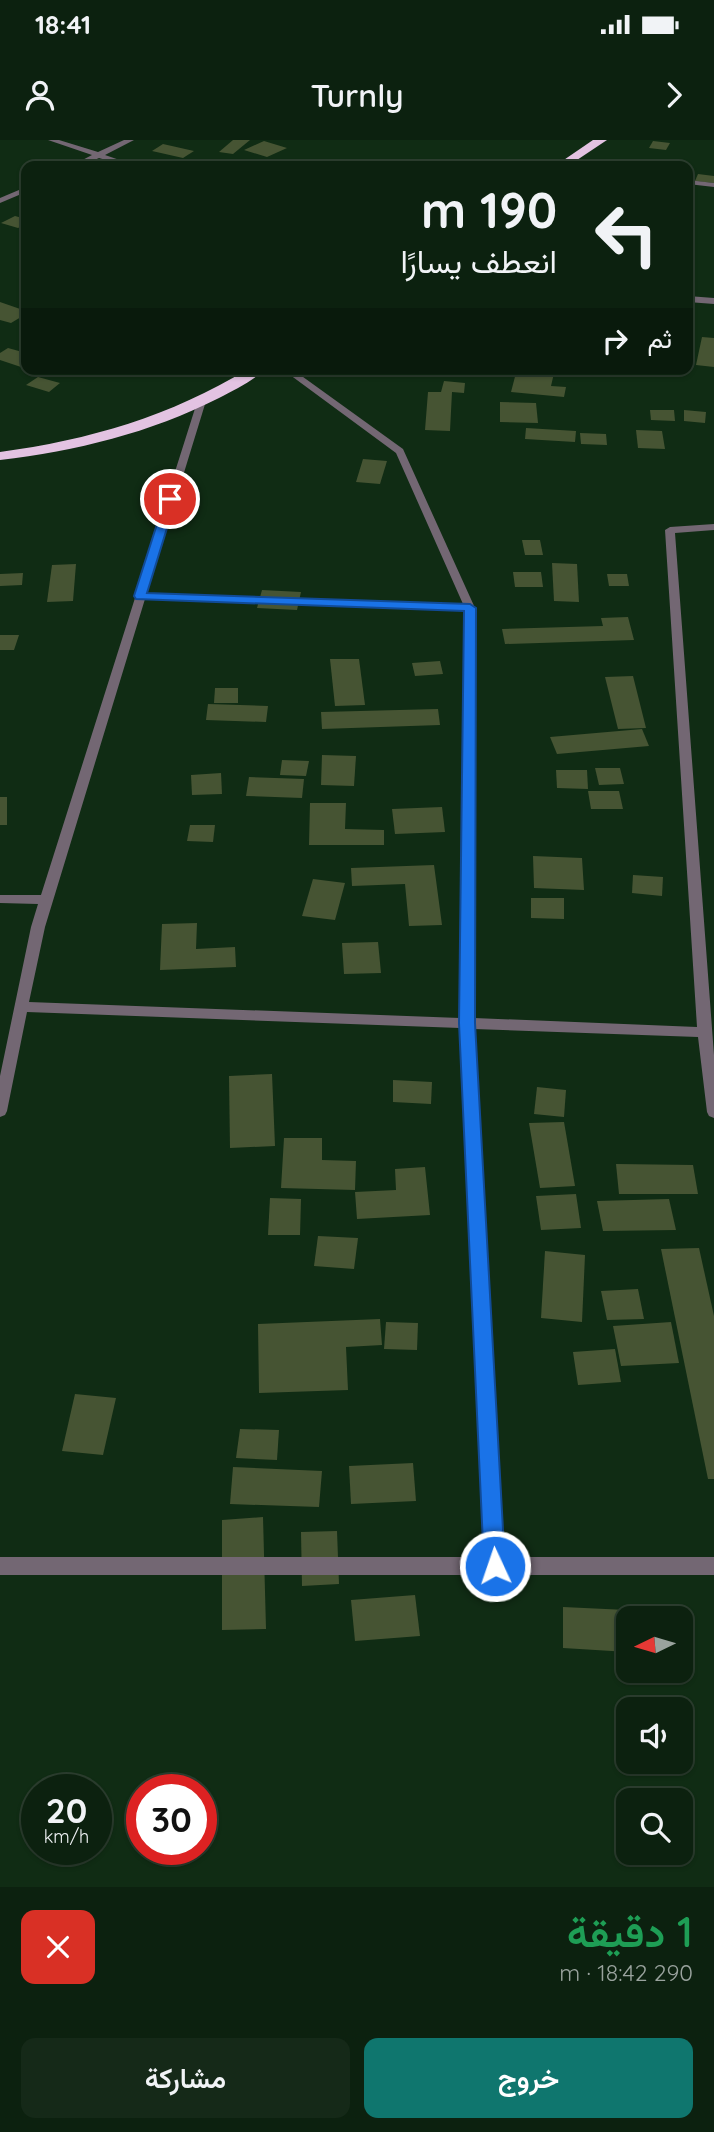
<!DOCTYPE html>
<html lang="ar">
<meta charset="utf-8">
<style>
:root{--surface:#0c210f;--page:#152918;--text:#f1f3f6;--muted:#9aa39e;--line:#2c3e2f;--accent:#0f766e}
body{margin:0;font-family:Quicksand,Vazirmatn,sans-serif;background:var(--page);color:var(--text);direction:rtl;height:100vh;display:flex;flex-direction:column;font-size:26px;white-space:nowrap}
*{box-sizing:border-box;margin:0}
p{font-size:23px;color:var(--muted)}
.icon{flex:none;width:38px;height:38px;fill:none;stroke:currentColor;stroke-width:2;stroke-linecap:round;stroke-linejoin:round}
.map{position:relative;height:1747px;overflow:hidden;direction:ltr}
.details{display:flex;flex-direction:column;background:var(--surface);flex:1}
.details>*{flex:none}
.top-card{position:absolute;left:21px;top:21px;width:672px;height:214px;border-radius:14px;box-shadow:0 2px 5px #0004,0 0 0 2px var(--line);direction:rtl;background:#0c210f;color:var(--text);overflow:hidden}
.needle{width:46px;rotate:265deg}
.controls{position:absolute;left:616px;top:1466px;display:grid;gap:14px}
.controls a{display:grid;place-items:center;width:77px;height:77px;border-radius:14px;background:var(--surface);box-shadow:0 2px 5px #0004,0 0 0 2px var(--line);font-size:35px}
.speed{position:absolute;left:21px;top:1634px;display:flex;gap:14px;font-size:35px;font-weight:700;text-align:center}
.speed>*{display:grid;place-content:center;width:91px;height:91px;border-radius:50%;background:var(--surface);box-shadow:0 2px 5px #0004,0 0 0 2px var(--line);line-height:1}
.speed small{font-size:18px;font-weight:400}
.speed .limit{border:10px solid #d22;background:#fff;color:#111}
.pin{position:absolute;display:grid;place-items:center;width:60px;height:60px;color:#fff;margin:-30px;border:4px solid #fff;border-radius:50%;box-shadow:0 2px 7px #0007}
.me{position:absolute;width:77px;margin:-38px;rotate:357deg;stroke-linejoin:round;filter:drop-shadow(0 0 5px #0008)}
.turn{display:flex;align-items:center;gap:24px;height:147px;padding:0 21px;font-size:32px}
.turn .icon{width:91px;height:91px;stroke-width:2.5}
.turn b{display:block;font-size:49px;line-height:60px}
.then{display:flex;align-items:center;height:66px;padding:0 21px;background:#0003;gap:14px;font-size:26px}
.round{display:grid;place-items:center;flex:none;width:74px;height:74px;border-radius:14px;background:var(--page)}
.headline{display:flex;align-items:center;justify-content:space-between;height:119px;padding:0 21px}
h1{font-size:42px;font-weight:600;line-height:52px;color:#1e9e55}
.button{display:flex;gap:14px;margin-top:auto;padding:14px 21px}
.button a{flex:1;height:80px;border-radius:14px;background:var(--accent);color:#fff;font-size:28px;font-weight:600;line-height:80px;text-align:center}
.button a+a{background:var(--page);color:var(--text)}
.status{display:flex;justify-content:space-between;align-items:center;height:49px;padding:0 35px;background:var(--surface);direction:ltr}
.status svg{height:19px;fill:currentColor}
header{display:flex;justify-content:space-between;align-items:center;height:91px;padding:0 21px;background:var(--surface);font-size:32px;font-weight:600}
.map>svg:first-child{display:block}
.building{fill:#465433}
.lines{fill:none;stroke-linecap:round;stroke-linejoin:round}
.street{fill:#736773;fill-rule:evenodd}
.highway{fill:#e3c3e2;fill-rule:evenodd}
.route{fill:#1a73e8;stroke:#114b97;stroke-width:2}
</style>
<div class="status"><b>18:41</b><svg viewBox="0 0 49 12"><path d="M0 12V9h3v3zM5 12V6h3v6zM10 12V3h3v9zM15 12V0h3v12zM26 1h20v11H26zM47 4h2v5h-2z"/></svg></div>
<header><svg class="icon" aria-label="forward" viewBox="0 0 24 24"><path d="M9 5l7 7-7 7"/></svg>Turnly<svg class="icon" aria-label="person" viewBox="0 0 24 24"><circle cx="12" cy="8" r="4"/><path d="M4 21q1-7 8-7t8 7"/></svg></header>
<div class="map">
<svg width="714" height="1747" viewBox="0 0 714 1747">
<rect width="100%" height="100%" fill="#102c14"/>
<!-- building -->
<g class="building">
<path d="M233,0h17l-17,14 -14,-2z"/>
<path d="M264,1l23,7 -20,9 -23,-7z"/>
<path d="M653,1l17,2 -4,7 -17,-2z"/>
<path d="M163,4l31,7 -11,7 -31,-7z"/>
<path d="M698,34l16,2v7l-19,-2z"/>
<path d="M15,76l11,3v5l-8,4 -17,-5z"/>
<path d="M0,162l26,9v3l-15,9 -11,-3z"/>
<path d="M702,197l12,1v29l-18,-2z"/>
<path d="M8,208l18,5v11l-5,3 -21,-7v-7z"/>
<path d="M517,229h38l-4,17 15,1 -2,10 -53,-5z"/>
<path d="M38,237l22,6 -11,9 -23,-7z"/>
<path d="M444,241l21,2 -1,10 -12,-1 -2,39 -25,-1 3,-38h13z"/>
<path d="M500,262l36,1 2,20 -38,-1z"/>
<path d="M650,270h24l1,11 -24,-1z"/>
<path d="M684,270l22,2 -1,11 -21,-2z"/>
<path d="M526,288l50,3 -1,11 -50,-3z"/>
<path d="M636,290l26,1 3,18 -27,-1z"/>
<path d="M580,293l26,1 1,11 -26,-1z"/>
<path d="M363,319l24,2 -7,23 -24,-2z"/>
<path d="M522,400h18l3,15h-18z"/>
<path d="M552,423l25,1 2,38 -25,-1z"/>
<path d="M76,424l-3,37 -26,1 5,-37z"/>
<path d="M513,432h28l2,15h-28z"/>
<path d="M23,433l-1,12 -22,1v-12z"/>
<path d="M607,434h20l2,12h-20z"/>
<path d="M262,450l39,2 -4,18 -40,-2z"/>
<path d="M628,477l6,23 -129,4 -3,-15 101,-3 -2,-8z"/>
<path d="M0,495h19l-5,15h-14z"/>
<path d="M330,519h29l6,46 -30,1z"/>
<path d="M440,521l3,13 -28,2 -3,-13z"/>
<path d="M633,536l13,52 -28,1 -13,-52z"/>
<path d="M215,548h23v15h-24z"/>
<path d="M208,564l60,2 -2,16 -60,-2z"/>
<path d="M438,569l2,16 -118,4 -1,-17z"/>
<path d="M642,589l7,17 -92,8 -7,-17z"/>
<path d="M322,615l34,1 -2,30 -33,-1z"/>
<path d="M282,620l27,1 -3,15 -26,-1z"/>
<path d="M595,628h25l4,16 -25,1z"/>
<path d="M556,630h31l1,19 -31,-1z"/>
<path d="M221,633l1,21 -30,1 -1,-20z"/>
<path d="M249,637l55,2 -2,19 -56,-2z"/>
<path d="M588,651h31l4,18h-32z"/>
<rect x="0" y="657" width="7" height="28"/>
<path d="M310,663h36l-1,26 39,1v15h-75z"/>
<path d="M442,667l3,25 -50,2 -3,-25z"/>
<path d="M190,685h25l-2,17 -26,-1z"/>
<path d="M533,716l49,2 2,32 -50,-2z"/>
<path d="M434,725l8,60 -33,1 -4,-42 -53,2 -1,-18z"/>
<path d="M633,735l30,2 -1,19 -30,-3z"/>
<path d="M313,739l32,4 -10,37 -33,-4z"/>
<path d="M531,758h33v21l-33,-1z"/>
<path d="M197,783l-1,26 39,-2 1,20 -76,3 2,-46z"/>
<path d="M378,802l3,31 -37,1 -2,-31z"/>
<path d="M272,934l3,72 -45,2 -1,-72z"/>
<path d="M393,940l39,2 -1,22 -38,-2z"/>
<path d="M537,947l29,3 -2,27 -30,-3z"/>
<path d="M564,982l11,64 -35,2 -11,-65z"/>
<path d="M284,998h38v22l34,1 -1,29 -74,-2z"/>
<path d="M616,1024l77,1 5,29h-79z"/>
<path d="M425,1027l5,48 -73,4 -2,-27 41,-2 -1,-21z"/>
<path d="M576,1054l5,34 -40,2 -5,-34z"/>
<path d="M270,1058l31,1 -1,36h-32z"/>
<path d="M669,1059l7,31 -73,1 -6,-30z"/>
<path d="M318,1096l40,2 -4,31 -40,-3z"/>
<path d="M699,1108l15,68v163h-6l-47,-230z"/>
<path d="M545,1111l40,4 -3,67 -41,-4z"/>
<path d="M638,1149l6,30 -37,1 -6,-29z"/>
<path d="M380,1179l2,26 -36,2 2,43 -89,3 -1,-69z"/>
<path d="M386,1182l32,1 -1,27 -33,-1z"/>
<path d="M671,1182l8,41 -58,3 -8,-40z"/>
<path d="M615,1209l6,33 -43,3 -5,-33z"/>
<path d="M75,1254l41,4 -13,57 -41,-4z"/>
<path d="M240,1289l39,1 -2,30 -41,-2z"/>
<path d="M413,1323l3,38 -65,3 -2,-38z"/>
<path d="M233,1327l89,4 -3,36 -89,-3z"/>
<path d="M263,1377l3,112 -44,1v-110z"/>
<path d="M337,1391l2,53 -37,2 -1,-54z"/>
<path d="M415,1455l5,41 -65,5 -4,-41z"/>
<path d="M563,1467l85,4 1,8h-21v33l-65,-4z"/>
</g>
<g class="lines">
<!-- street -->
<g class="street">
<path d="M48,0h11l39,12 26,-12h10l-29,15 32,11h-11l-27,-8 -18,8h-10l21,-11z"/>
<path d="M688,40l26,3v4l-26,-3z"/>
<path d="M26,47v5l-26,11v-5z"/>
<path d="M688,156l26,2v6l-26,-2z"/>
<path d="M282,229h10l111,80 72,159 -1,410 223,9 -32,-497 5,-3 44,-3v6l-39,3 39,522v63l-5,-2 -2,-4 -9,-75 -224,-8 30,528h210v18h-714v-18h485l-25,-529 -433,-16 -20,99 -2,4 -5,2v-41l31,-149 7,-23 -38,-1v-8h41l157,-496 8,2 -59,192 316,11 -67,-151zM145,459l320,12 -5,407 -431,-16 16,-75z"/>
</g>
<!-- highway -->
<g class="highway">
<path d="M593,0h14l-39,26h-13z"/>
<path d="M248,229h17c-12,12 -31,21 -46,29 -69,35 -143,53 -219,62v-8c89,-12 171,-36 248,-83z"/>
</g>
</g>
<!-- route -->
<path class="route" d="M170,355l6,4 -29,94 323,11 6,4 -1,415 30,543 -3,7 -7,3 -8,-3 -3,-7 -25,-543 5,-412 -328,-12 -2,-3 31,-97z"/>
</svg>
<div class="controls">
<a><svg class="needle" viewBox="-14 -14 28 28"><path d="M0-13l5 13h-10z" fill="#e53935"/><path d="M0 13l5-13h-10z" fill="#9aa39e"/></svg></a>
<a><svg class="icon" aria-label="sound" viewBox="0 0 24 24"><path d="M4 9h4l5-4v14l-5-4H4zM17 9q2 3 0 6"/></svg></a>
<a><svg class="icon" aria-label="search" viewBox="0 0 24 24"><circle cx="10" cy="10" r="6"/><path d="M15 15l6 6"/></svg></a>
</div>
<div class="speed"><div>20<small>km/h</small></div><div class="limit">30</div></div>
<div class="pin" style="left:170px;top:359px;background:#d93025"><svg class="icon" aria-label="arrive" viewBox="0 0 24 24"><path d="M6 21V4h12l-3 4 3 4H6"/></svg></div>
<svg class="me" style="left:495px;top:1426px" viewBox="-20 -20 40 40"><circle r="17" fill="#1a73e8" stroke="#fff" stroke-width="3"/><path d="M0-11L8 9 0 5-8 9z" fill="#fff"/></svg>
<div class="top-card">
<div class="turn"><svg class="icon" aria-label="left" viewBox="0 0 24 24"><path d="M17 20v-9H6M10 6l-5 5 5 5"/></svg><div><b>190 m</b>انعطف يسارًا</div></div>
<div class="then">ثم<svg class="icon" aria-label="right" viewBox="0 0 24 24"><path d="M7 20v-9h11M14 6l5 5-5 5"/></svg></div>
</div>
</div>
<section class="details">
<div class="headline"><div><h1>1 دقيقة</h1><p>290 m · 18:42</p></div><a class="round" style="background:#d93025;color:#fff"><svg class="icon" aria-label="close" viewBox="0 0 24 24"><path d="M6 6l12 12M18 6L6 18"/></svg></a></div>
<div class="button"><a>خروج</a><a>مشاركة</a></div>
</section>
